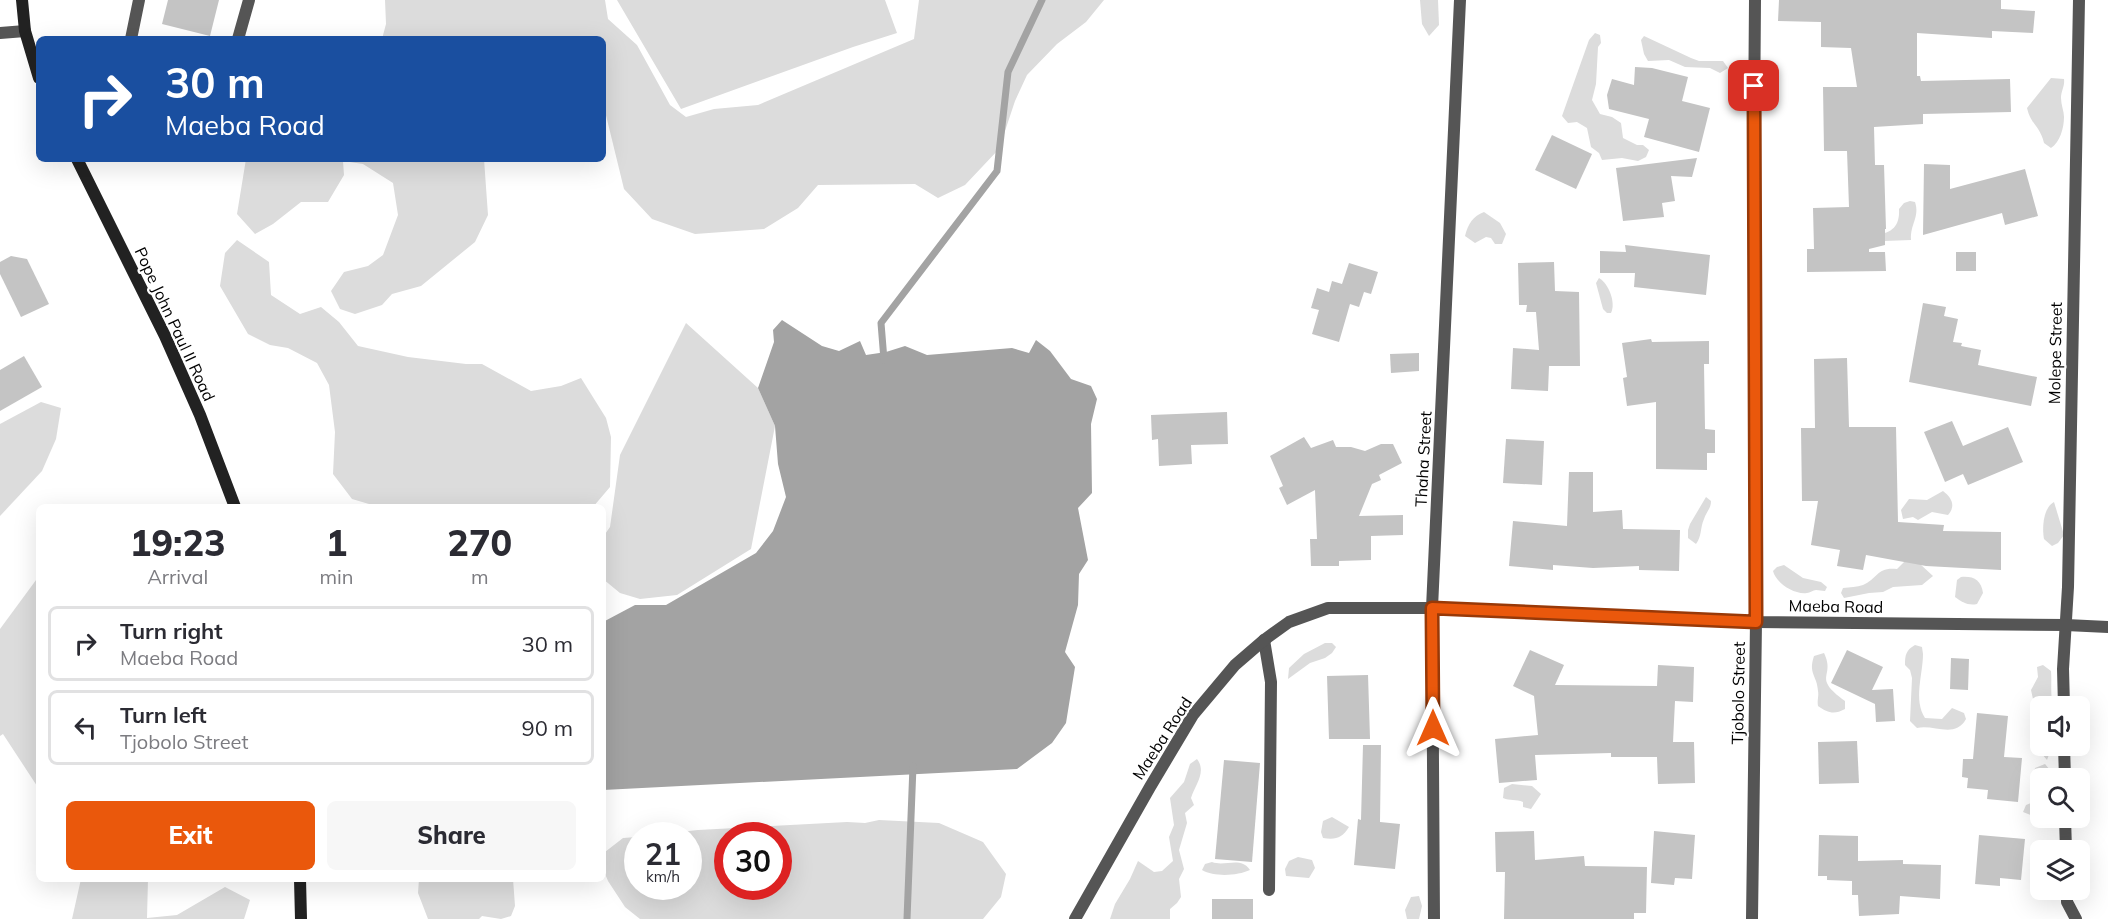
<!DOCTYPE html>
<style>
:root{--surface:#fff;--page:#f7f7f7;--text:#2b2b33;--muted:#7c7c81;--line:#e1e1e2;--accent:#ea580c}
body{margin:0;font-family:Mulish,sans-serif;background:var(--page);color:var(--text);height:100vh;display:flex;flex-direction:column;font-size:22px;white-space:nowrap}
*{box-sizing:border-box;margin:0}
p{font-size:20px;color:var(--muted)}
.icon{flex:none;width:33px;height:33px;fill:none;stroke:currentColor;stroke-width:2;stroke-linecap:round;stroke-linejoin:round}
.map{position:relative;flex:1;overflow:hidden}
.drawer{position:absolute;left:36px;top:504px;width:570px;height:378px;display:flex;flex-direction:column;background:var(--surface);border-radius:9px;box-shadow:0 6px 24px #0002}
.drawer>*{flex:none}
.banner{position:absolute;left:36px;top:36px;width:570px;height:126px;border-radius:9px;box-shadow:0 6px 24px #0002;background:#1a4fa0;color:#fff;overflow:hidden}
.fabs{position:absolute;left:2030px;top:696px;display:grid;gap:12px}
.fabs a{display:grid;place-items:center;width:60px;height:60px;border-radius:9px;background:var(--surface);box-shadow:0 6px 24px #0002;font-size:30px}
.speed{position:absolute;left:624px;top:822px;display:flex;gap:12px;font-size:30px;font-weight:700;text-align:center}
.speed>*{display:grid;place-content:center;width:78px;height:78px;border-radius:50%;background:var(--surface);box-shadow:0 6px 24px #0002;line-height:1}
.speed small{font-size:15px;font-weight:400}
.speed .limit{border:9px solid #d22;background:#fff;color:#111}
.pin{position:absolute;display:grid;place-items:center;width:51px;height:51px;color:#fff;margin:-26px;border-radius:12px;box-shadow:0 3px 9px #0006}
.me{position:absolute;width:66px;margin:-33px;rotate:0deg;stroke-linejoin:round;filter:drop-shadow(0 0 4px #0008)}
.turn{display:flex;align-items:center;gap:21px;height:126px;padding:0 30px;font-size:27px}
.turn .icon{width:78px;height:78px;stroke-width:2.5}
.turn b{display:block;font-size:42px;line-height:51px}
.eta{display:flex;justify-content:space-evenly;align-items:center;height:102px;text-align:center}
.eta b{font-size:36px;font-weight:800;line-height:42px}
.cta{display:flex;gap:12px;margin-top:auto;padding:12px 30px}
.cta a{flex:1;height:69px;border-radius:9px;background:var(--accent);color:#fff;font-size:24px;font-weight:800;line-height:69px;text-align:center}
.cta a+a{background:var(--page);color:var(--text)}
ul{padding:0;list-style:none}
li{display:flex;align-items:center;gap:18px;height:75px;margin:0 12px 9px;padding:0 18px;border:3px solid var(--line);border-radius:9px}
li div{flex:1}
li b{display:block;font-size:22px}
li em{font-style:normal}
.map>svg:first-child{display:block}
.green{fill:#dcdcdc;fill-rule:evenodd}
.water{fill:#a3a3a3}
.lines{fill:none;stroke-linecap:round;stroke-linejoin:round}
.stream{stroke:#a3a3a3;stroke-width:7}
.building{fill:#c4c4c4}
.minor{stroke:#555;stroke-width:12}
.secondary{stroke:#222;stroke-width:12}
.route-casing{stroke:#983908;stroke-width:15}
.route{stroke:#ea580c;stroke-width:10}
.labels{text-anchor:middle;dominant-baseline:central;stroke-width:4.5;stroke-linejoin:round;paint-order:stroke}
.street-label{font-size:16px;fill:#000;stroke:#fff}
</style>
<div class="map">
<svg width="2108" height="919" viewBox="0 0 2108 919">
<rect width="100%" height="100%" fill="#fff"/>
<!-- green -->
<g class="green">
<path d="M385,0h220l3,19 29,26 33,60 16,12 28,-8 44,-4 156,-66 5,-39h185l-18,22 -29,22 -30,31 -12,26 -16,48 -34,36 -27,13 -23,-14 -97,1 -20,23 -34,21 -69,5 -43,-15 -28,-30 -21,-86v-64h-221l4,-15z"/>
<path d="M617,0h268l12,33 -44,14 -172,62z"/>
<path d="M1420,0h18l1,25 -10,11 -7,-12z"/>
<path d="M1595,33l5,2 1,8 -3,4 -2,37 -4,16 8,14 12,3 9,6 2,15 14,7h6l6,5 -3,7 -8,4 -16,-3 -20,2 -3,-7 -8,-6 -4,-19 -10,-6 -9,1 -6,-7 27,-76z"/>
<path d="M1644,36l47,22 8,3h24l5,7 -8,5 -10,-5 -25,-1 -16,-7 -21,1 -4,-7 -3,-14z"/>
<path d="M2051,78l13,1c1,7 -3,12 -3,19 0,7 3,13 3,19 0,11 -4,25 -13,31l-7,-5c-4,-17 -13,-18 -17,-35z"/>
<path d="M246,159h238l4,56 -13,27 -54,44 -29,8 -10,11 -27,9 -15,-5 -9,-18 13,-19 24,-6 15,-11 15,-40 -5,-32 -30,-19 -20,-3 1,14 -16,27h-27l-28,22 -18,10 -18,-20z"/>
<path d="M1910,201l5,1c5,15 -5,22 -4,38l-27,1 -8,-6c16,-2 24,-9 23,-26l5,-6z"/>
<path d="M1484,212l16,11 6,11 -4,10h-7l-4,-6 -5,-1 -11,6 -10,-7c3,-12 8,-20 19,-24z"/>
<path d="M237,240l32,22 2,33 29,19 21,-7 18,15 19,24 50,11 58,7h16l49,27 30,-5 20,-8 25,40 5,19 -1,50 -17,20h-225l1,-3 -17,-5 -19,-25 2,-42 -6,-47 -12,-22 -29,-15 -18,-3 -22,-11 -28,-48 5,-33z"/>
<path d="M1599,278c10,6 17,25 12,35h-4l-4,-4 -7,-26z"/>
<path d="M686,323l72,65 17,38 -24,123 -74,46 -37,4 -20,-6 -17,-14v-42l7,-10 10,-72z"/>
<path d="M41,402l20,6 -5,31 -14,32 -42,45v-92z"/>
<path d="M1943,491c9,7 13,15 5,24l-16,-3 -14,8 -5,-3 -10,2 -2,-9 8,-11 18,1z"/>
<path d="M1706,497l5,4c0,8 -5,11 -7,18 -4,9 -2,17 -8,25l-8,-6v-8l2,-6z"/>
<path d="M2054,502l10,33 -6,8 -6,3 -8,-7c-2,-11 -1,-31 10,-37z"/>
<path d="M1906,560l14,4 13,12 -11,9 -29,2 -10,5 -14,1 -25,5 -3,-5 2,-5c7,-1 14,-1 20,-3 16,-7 13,-18 34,-16z"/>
<path d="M1784,565l19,13 18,4 6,5 -2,4c-3,0 -6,-1 -9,-1 -3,0 -6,3 -9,3 -13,2 -31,-10 -34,-22l4,-4z"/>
<path d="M39,576v213l-36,-55 -3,2v-107z"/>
<path d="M1961,577c13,-1 20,3 22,16l-6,11c-9,2 -15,-2 -22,-7l2,-17z"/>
<path d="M1325,643h7l4,4 -4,6 -7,5 -15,5 -22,16 1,-11 15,-14z"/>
<path d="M1915,645l7,2 1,7c0,20 -10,46 2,64l17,1 10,-11 12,5 2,6c-11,20 -32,5 -49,9l-7,-7 2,-43 -2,-8 -5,-5c0,-10 1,-15 10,-20z"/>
<path d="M1824,653c12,25 -13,23 21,48v8c-11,6 -17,4 -27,-3 -1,-6 1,-10 0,-15 -1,-16 -10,-17 -4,-35z"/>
<path d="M2043,665l8,6c1,12 -1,23 2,35h-13v3l-7,-10 -2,-9 7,-13 -1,-10z"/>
<path d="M2040,735v11h12l-5,14 -11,-13z"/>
<path d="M1197,759c10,13 -2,26 -6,39l3,7 -9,8 2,10 -8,27 5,19 -5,10 2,18 -4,6 -7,6v10h-60l5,-15 15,-25 8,-18 16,11 8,-1 11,-10 -4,-24 5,-12 -4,-27 14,-16 6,-18z"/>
<path d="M2045,764l5,6 1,8h-11v12l-7,-13 2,-9z"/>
<path d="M1512,784l20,2 9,8 -10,15 -8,-2v-5c-7,-3 -13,-1 -20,-4l1,-10z"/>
<path d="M2040,797v14l-7,5 -10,-4 3,-7 10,-4z"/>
<path d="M1332,817l17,10c-7,11 -13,13 -26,11l-2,-6 2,-11z"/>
<path d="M879,820l60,3 44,19 23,32 -5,23 -18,22h-343l-15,-12 -17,-26 -5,-12 2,-17 18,-14 14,-1 1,49h50v-50l-36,-1 46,-5 149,-8 18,1zM728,836h50v50h-50z"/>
<path d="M1298,857l14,3 3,8 -6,10 -23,-2 -1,-7 4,-8z"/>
<path d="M1212,862c13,5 29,-6 38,8 -13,6 -36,7 -48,0l3,-6z"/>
<path d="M81,879h67l-1,39 30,-3 48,-28 25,13 -6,19h-172z"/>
<path d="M419,879h94l2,27 -4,10 -10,3 -19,-3 -3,3h-51l-10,-26z"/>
<path d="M1419,896l3,10 -3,13h-12l-2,-9 6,-13z"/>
</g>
<!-- water -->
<path class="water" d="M782,320l40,26 17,5 21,-10 6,14 20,-3 19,-6 22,9 85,-7 17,5 7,-13 14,11 21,28 20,7 6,13 -6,25 1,69 -14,15 10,52 -9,14 -1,31 -13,47 10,15 -9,56 -14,20 -35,26 -414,21v-168l32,-17h31l90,-52 17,-22 13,-34 -8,-33 -3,-38 -17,-38 16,-46 -1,-12z"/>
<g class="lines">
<!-- stream -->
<g class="stream">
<path d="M884,360l-3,-37 116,-152 11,-99 34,-72"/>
<path d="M907,919l6,-153"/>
</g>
</g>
<!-- building -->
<g class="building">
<path d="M168,0h51l-9,36 -48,-12z"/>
<path d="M1779,0h222v9l34,2 -2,22 -41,-2v7l-75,-5v43h3l1,5 89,-2 1,33 -88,2v10l-49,3 1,38h9l2,64h-1v16l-16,4v3h16l1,19 -79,1v-23h7l-1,-41 36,-1 -2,-56h-23l-1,-64h34l-6,-39 -30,-1v-25l-43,-1z"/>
<path d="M1635,67l17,1 36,9 -6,24 28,7 -11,44 -55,-15 5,-18 -40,-10 -2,-14 5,-16 22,6z"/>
<path d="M1552,135l40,19 -16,35 -41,-19z"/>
<path d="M1697,158l-5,19 -21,-1 4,25 -13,2 2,14 -41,4 -7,-53z"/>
<path d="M1924,164l26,1v24l75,-20 13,47 -33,9 -3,-12 -79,22z"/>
<path d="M1625,245l85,10 -4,40 -72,-8 1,-14h-35v-22l26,1z"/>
<rect x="1956" y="252" width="20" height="19"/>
<path d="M11,256l16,3 22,45 -28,13 -21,-43v-12z"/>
<path d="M1554,262l1,29 24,1 1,74h-31l-1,25 -37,-2 2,-41 26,2 -3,-38h-10l1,-7h-8l-1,-42z"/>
<path d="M1349,263l29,9 -7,22 -7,-2 -5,15 -9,-3 -11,38 -27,-8 7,-24 -8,-2 6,-20 12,4 3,-11 10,3z"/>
<path d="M1923,303l23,4 -2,9 14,3 -5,23 9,1 -1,3 20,4 -3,15 59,12 -6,29 -122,-24z"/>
<path d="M1651,339l1,3 57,-1v23h-5l1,65 10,1v23h-8v17l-51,-1v-67l-29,4 -4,-28 4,-1 -5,-34z"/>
<path d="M1419,353v18l-28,2 -1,-19z"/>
<path d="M24,356l18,31 -42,24v-41z"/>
<path d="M1847,358l2,69h47l2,95 46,3 -1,6 58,1v38l-75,-4 -60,-11 -3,15 -26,-4 3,-16 -29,-5 7,-44h-16l-1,-73h14l-1,-69z"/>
<path d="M1227,412l1,32 -37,1 1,19 -33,2 -1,-27 -6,1 -1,-25z"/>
<path d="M1952,421l11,25 45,-19 15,35 -55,23 -5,-11 -18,8 -21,-50z"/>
<path d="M1304,437l7,11 22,-8 3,7h15l14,4 16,-7h12l9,19 -23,12 2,5 -9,4 -13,32 44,-1v20l-32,1v24l-32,1v5h-28l-1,-27h7l-2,-49 -28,15 -8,-17 4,-2 -13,-30z"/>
<path d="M1506,439l38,2 -2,44 -39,-2z"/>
<path d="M1569,472h24v40l29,-2 1,19 57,1 -1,41 -40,-1v-4l-46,2 -40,-3v5l-44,-4 4,-45 54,5z"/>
<path d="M1530,650l34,15 -9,20 102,1 1,-21 36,2 -1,35 -18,-1 -2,41h21l1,41 -37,1 -1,-27h-46v-4l-76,2 2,25 -38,3 -4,-44 43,-4 -4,-39 -21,-10z"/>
<path d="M1847,650l36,17 -11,23 21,-1 2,32 -19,1 -1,-18 -44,-21z"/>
<path d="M1951,658l18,1 -1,31 -18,-1z"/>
<path d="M1368,675l2,64h-41l-2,-63z"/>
<path d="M1977,713l31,3 -4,41 18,1 -4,44 -31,-3 1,-9 -21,-2 1,-10 -6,-1 1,-18h10z"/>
<path d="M1857,741l2,42 -40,1 -1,-42z"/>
<path d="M1363,745h18l-1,77 20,2 -5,45 -41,-4 4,-46 3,1z"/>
<path d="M1224,760l36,3 -8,99 -37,-3z"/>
<path d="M1534,831l1,29 49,-4 1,10 62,1 -1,46h-12v6h-130l1,-47h-9l-1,-40z"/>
<path d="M1654,831l41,4 -3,44 -17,-1 -1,7 -23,-2z"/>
<path d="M1819,835l39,1v25l45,-1v4l38,1 -1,34 -40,-3 -1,18 -40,2 -1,-21h-6v-14l-25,-1v-4h-9z"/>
<path d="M1979,835l46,4 -4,41 -21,-2v8l-25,-2z"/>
<rect x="1212" y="899" width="41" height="20"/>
</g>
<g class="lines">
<!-- minor -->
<g class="minor">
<path d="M0,33l25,-2"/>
<path d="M131,39l8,-39"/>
<path d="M238,39l11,-39"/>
<path d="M1264,640l7,42 -2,208"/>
<path d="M2064,706l-1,-37 5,-82 11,-587"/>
<path d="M2064,746l1,32"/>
<path d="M2065,818l1,32"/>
<path d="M2067,890v12l9,17"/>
<path d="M1075,919l75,-132 43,-72 42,-50 29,-25 25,-18 39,-14h104l324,14 310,3 42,2"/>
<path d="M1434,919l-2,-311 28,-608"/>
<path d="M1752,919l4,-297 -2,-494 1,-128"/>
</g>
<!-- secondary -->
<g class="secondary">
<path d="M22,0l3,31 14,47"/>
<path d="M77,159l88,177 35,79 35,92"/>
<path d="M300,879l1,40"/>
</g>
</g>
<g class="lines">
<!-- route casing -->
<g class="route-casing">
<path id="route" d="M1433,728l-1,-120 324,14 -2,-536"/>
</g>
<!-- route -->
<use href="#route" class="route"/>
</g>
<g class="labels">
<!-- street labels -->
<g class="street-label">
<text transform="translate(175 324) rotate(65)">Pope John Paul II Road</text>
<text transform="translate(2055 353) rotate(-89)">Molepe Street</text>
<text transform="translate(1423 459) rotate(-87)">Thaha Street</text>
<text transform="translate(1836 606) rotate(1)">Maeba Road</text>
<text transform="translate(1738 693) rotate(-89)">Tjobolo Street</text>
<text transform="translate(1162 738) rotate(-57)">Maeba Road</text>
</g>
</g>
</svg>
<div class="fabs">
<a><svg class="icon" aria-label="sound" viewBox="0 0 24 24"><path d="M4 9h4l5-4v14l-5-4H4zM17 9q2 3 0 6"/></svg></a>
<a><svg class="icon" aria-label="search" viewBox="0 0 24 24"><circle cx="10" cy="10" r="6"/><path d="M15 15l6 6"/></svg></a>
<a><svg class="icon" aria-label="layers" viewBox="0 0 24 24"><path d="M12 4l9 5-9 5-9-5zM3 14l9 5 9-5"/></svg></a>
</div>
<div class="speed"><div>21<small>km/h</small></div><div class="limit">30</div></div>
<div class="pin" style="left:1754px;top:86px;background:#d93025"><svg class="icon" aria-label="arrive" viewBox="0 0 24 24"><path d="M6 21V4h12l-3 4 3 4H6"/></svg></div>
<svg class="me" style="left:1433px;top:728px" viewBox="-20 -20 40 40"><path d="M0-17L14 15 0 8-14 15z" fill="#ea580c" stroke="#fff" stroke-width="4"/></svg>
<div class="banner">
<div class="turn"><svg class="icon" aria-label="right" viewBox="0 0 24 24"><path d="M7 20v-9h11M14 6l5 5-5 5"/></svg><div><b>30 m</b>Maeba Road</div></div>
</div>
<section class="drawer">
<div class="eta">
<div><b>19:23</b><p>Arrival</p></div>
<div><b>1</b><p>min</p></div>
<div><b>270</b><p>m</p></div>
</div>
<ul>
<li><svg class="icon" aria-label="right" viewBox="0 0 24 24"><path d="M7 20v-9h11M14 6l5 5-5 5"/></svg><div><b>Turn right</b><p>Maeba Road</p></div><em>30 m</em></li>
<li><svg class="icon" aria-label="left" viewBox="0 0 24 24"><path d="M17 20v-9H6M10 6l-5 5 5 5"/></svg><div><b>Turn left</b><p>Tjobolo Street</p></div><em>90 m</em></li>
</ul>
<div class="cta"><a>Exit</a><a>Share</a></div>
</section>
</div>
